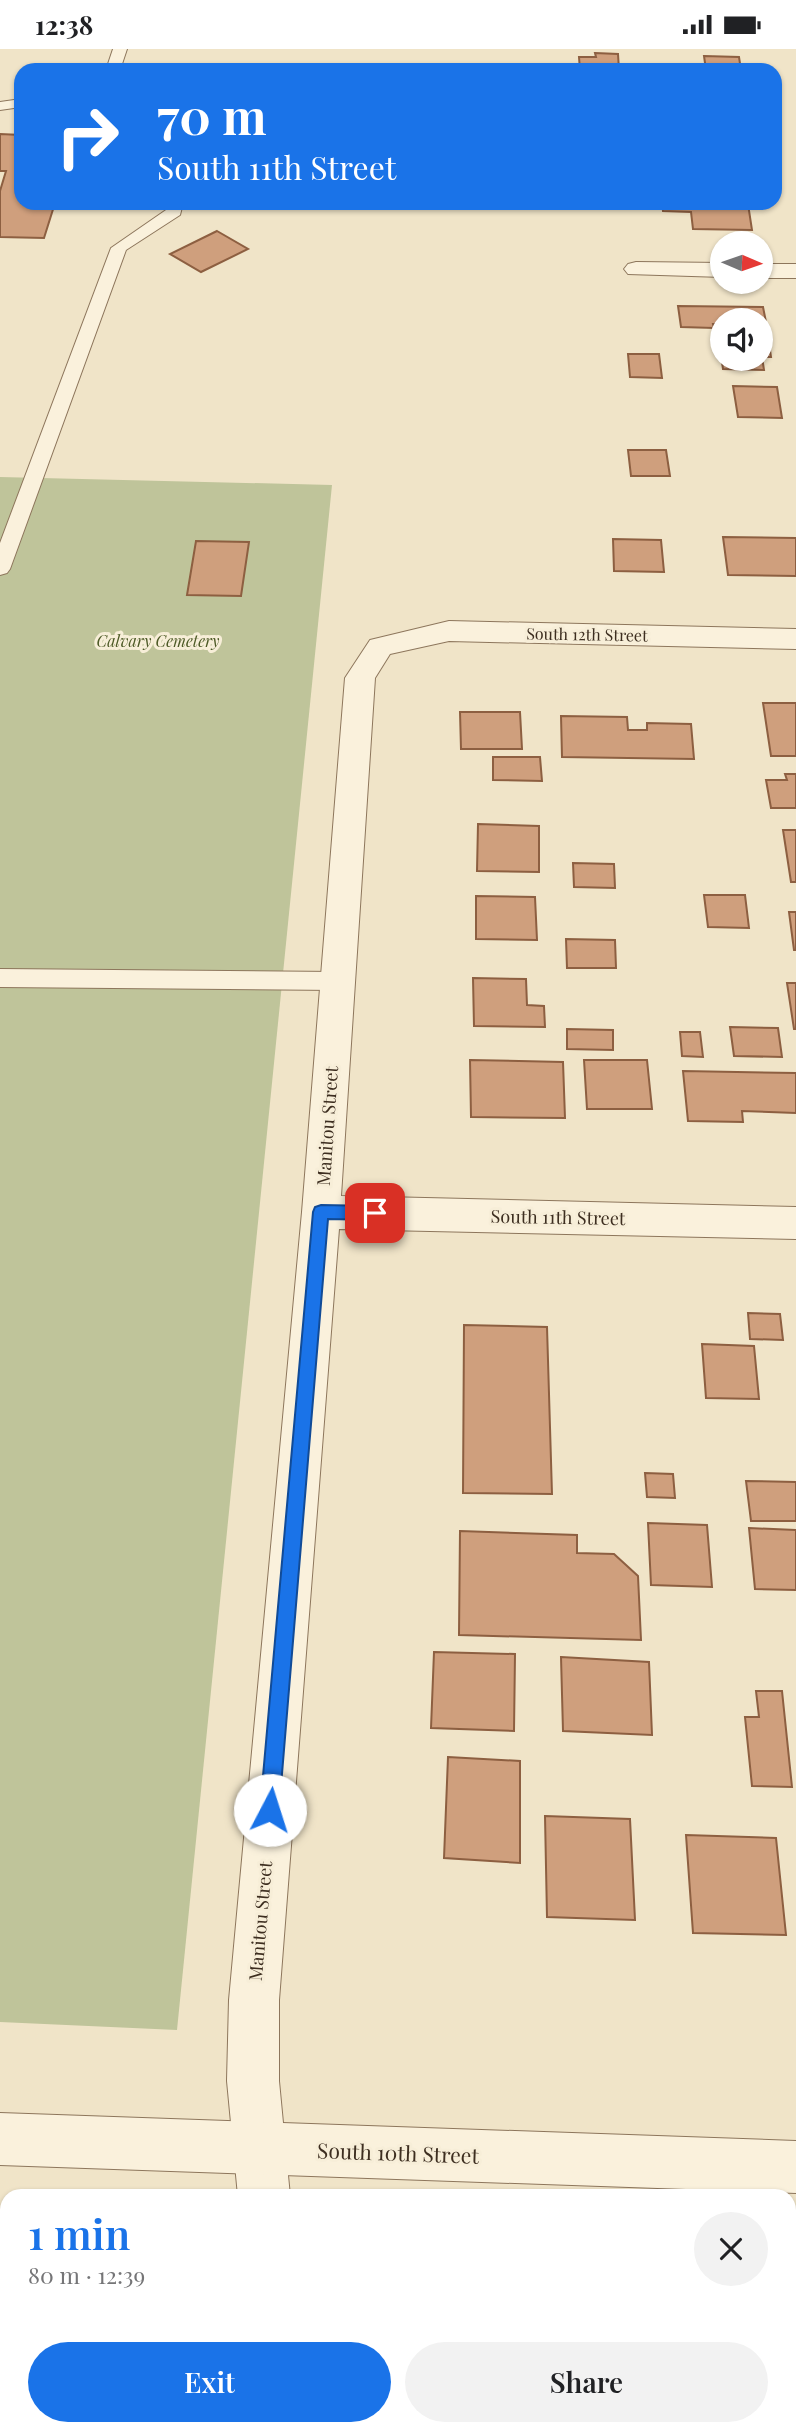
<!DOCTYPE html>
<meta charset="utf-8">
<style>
:root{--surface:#fff;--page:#f2f2f2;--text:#202124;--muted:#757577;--accent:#1a73e8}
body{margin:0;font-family:"Playfair Display",serif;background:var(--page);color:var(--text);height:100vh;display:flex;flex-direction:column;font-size:26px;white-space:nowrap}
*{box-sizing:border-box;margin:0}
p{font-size:23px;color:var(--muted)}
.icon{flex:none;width:38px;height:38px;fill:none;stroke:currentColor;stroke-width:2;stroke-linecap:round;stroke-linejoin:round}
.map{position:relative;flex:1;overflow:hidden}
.sheet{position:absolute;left:0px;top:2140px;width:796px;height:247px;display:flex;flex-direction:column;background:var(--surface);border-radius:21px 21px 0 0;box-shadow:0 2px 5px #0004}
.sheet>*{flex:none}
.top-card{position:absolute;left:14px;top:14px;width:768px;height:147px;border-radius:21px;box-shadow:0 2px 5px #0004;background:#1a73e8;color:#fff;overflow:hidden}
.needle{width:46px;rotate:92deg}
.fabs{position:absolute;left:710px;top:182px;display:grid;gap:14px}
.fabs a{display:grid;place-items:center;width:63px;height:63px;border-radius:50%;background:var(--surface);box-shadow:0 2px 5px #0004;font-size:35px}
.pin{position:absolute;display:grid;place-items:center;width:60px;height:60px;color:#fff;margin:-30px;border-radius:14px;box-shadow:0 4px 10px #0006}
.me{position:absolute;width:77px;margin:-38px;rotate:5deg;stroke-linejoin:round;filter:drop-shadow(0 0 5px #0008)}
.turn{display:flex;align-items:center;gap:24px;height:147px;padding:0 28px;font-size:32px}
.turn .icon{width:91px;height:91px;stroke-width:2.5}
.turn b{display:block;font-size:49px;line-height:60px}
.round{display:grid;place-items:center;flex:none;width:74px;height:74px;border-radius:37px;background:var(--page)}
.head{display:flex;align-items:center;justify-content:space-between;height:119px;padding:0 28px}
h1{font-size:42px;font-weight:600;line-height:52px;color:var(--accent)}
.cta{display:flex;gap:14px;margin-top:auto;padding:14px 28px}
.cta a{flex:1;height:80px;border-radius:42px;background:var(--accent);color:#fff;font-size:28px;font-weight:600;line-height:80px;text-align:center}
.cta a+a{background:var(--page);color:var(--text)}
.status{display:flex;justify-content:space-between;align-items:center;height:49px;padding:0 35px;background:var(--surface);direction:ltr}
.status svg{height:19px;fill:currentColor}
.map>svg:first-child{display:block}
.cemetery{fill:#bfc49a}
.building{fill:#cf9f7d;stroke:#8d5f41;stroke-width:2}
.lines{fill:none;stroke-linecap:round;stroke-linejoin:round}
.service-casing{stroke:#8d765c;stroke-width:2}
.minor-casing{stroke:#8d765c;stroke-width:2}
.tertiary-casing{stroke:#8d765c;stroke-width:2}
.service{fill:#faf1dc;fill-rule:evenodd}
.minor{fill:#faf1dc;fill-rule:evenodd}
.tertiary{fill:#faf1dc;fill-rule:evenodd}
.route{fill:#1a73e8;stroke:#114b97;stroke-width:2}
.labels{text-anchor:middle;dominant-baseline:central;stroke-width:6;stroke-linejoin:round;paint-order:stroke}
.far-street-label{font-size:16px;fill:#3d2e20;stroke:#f7eed8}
.far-park-label{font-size:16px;font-style:italic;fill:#4d5a26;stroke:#f7eed8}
.street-label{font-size:18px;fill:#3d2e20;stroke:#f7eed8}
.near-street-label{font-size:21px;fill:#3d2e20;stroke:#f7eed8}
</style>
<div class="status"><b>12:38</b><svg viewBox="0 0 49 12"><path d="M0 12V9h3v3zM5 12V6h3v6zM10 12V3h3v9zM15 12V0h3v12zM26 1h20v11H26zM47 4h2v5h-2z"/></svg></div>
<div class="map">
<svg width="796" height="2386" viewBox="0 0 796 2386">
<rect width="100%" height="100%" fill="#f0e4c8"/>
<!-- cemetery -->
<path class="cemetery" d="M0,428l332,8 -155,1545 -177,-8z"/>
<!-- building -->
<g class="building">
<path d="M595,4l23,1 1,16h-39l-1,-13h17z"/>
<path d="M704,7l35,1 2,13h-35z"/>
<path d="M0,85l21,1v68h34l-11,35 -44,-1v-46l6,-20h-6z"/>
<path d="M662,154l86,1 4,26 -59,-1 -2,-17 -28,-1z"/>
<path d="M217,182l31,18 -47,23 -31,-18z"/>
<path d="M678,257l85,1 5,25h-7v-12h-38v4h-10l1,4 -33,-1z"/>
<path d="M719,293h4v17h38v-16h8l2,14h-9l2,13 -41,-1z"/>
<path d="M628,305h31l3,24 -32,-1z"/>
<path d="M733,337l44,1 5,31 -44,-1z"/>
<path d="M628,401h38l4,26h-39z"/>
<path d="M723,488l73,1v38l-68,-1z"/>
<path d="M613,490l48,1 3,32 -50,-1z"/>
<path d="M196,492l53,1 -8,54 -54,-1z"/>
<path d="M763,654h33v53h-25z"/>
<path d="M460,663h60l2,37h-61z"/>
<path d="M561,667l66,1 1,13h19v-7l44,1 3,35 -132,-2z"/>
<path d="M493,708h47l2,24 -49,-1z"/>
<path d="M785,725h11v34h-25l-5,-28h21z"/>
<path d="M478,775l61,2v46l-62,-1z"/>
<path d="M783,781h13v52h-5z"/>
<path d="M573,814l41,1 1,24 -41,-1z"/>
<path d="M704,846h41l4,33 -41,-1z"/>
<path d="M476,847l59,1 2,43 -61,-1z"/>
<path d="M789,863h7v38h-2z"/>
<path d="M566,890l49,1 1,28h-49z"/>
<path d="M473,929l53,1 1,26 17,1 1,21 -71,-1z"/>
<path d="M787,934h9v46h-2z"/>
<path d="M730,978l48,1 4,29 -48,-1z"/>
<path d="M567,980l46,1v20l-46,-1z"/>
<path d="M680,983h20l3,25 -21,-1z"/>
<path d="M470,1011l93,2 2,56 -94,-1z"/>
<path d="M584,1011h63l5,49h-65z"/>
<path d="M683,1022l113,2v40l-54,-2 1,11 -55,-1z"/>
<path d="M748,1264l32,1 3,26 -33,-1z"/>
<path d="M464,1276l83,2 5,167 -89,-1z"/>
<path d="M702,1295l52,2 5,53 -53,-1z"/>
<path d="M645,1424l28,1 2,24 -28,-1z"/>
<path d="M746,1432l50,1v39h-45z"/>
<path d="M648,1474l59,2 5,62 -61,-2z"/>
<path d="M749,1479l47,2v60l-41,-1z"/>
<path d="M460,1482l117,4v18l37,1 24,22 3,64 -182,-5z"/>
<path d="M434,1603l81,2 -1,77 -83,-3z"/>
<path d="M561,1608l88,5 3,73 -89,-4z"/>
<path d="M756,1642h26l10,96 -40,-1 -7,-69h14z"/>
<path d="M448,1708l72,4v102l-76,-5z"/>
<path d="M545,1767l85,3 5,101 -88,-3z"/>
<path d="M686,1786l90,3 10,97 -93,-2z"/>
<path d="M789,2367l7,1v18h-34l-1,-6h28z"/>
<path d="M16,2380h90v6h-91z"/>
<rect x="412" y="2380" width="106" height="6"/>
<path d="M574,2380h107l1,6h-108z"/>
</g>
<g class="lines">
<!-- service casing -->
<g class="service-casing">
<g id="service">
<path d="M113,0h14l-7,21h-14z"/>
<path d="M21,50v8l-21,3v-8z"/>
<path d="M167,154h16l-3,12 -54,35 -116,319 -3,4 -7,2v-32l111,-295 55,-38z"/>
<path d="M0,920l336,3 8,3 4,6 -4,6 -8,3 -336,-3z"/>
</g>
</g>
<!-- minor casing -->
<g class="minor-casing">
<g id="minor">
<path d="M636,213l87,1v14l-95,-3 -4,-5 4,-5z"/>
<rect x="761" y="215" width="35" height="14"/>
<path d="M449,572l347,8v20l-347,-8 -59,13 -15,24 -34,518 455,11v32l-457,-10 -60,771v81l11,115h-52l-11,-115 2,-81 73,-788 43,-534 25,-38z"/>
<rect x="232" y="2380" width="56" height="6"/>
</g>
</g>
<!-- tertiary casing -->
<g class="tertiary-casing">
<path id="tertiary" d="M0,2064l796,28v52l-796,-28z"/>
</g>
<!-- service -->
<use href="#service" class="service"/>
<!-- minor -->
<use href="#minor" class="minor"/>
<!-- tertiary -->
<use href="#tertiary" class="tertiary"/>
</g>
<!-- route -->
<path class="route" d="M321,1156l54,1 6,2 2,5 -2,5 -6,2 -47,-1 -49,591 -2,7 -7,3 -7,-3 -3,-7 53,-598 2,-5z"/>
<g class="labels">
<!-- far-street labels -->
<g class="far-street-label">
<text transform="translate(587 585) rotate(1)">South 12th Street</text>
</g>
<!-- far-park labels -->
<g class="far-park-label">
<text x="158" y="591">Calvary Cemetery</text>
</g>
<!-- street labels -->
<g class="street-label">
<text transform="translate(327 1077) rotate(-86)">Manitou Street</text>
<text transform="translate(558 1168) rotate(1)">South 11th Street</text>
<text transform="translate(260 1872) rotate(-85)">Manitou Street</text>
</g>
<!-- near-street labels -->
<g class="near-street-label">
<text transform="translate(398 2103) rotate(2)">South 10th Street</text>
</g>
</g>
</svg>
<div class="fabs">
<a><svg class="needle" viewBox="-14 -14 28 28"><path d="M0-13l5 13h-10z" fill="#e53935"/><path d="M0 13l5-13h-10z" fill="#757577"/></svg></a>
<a><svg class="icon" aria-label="sound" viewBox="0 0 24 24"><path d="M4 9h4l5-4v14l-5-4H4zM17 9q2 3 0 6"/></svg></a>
</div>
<div class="pin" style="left:375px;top:1164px;background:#d93025"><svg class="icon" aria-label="arrive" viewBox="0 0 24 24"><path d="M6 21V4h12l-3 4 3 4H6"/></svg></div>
<svg class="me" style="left:270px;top:1761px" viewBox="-20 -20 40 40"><circle r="19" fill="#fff"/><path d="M0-13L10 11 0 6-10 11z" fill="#1a73e8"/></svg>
<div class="top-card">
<div class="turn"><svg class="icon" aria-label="right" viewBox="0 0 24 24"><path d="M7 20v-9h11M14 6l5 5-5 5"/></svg><div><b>70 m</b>South 11th Street</div></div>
</div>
<section class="sheet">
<div class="head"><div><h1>1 min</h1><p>80 m · 12:39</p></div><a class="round"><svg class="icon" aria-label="close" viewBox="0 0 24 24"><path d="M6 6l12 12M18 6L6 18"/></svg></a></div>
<div class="cta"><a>Exit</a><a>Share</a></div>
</section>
</div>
